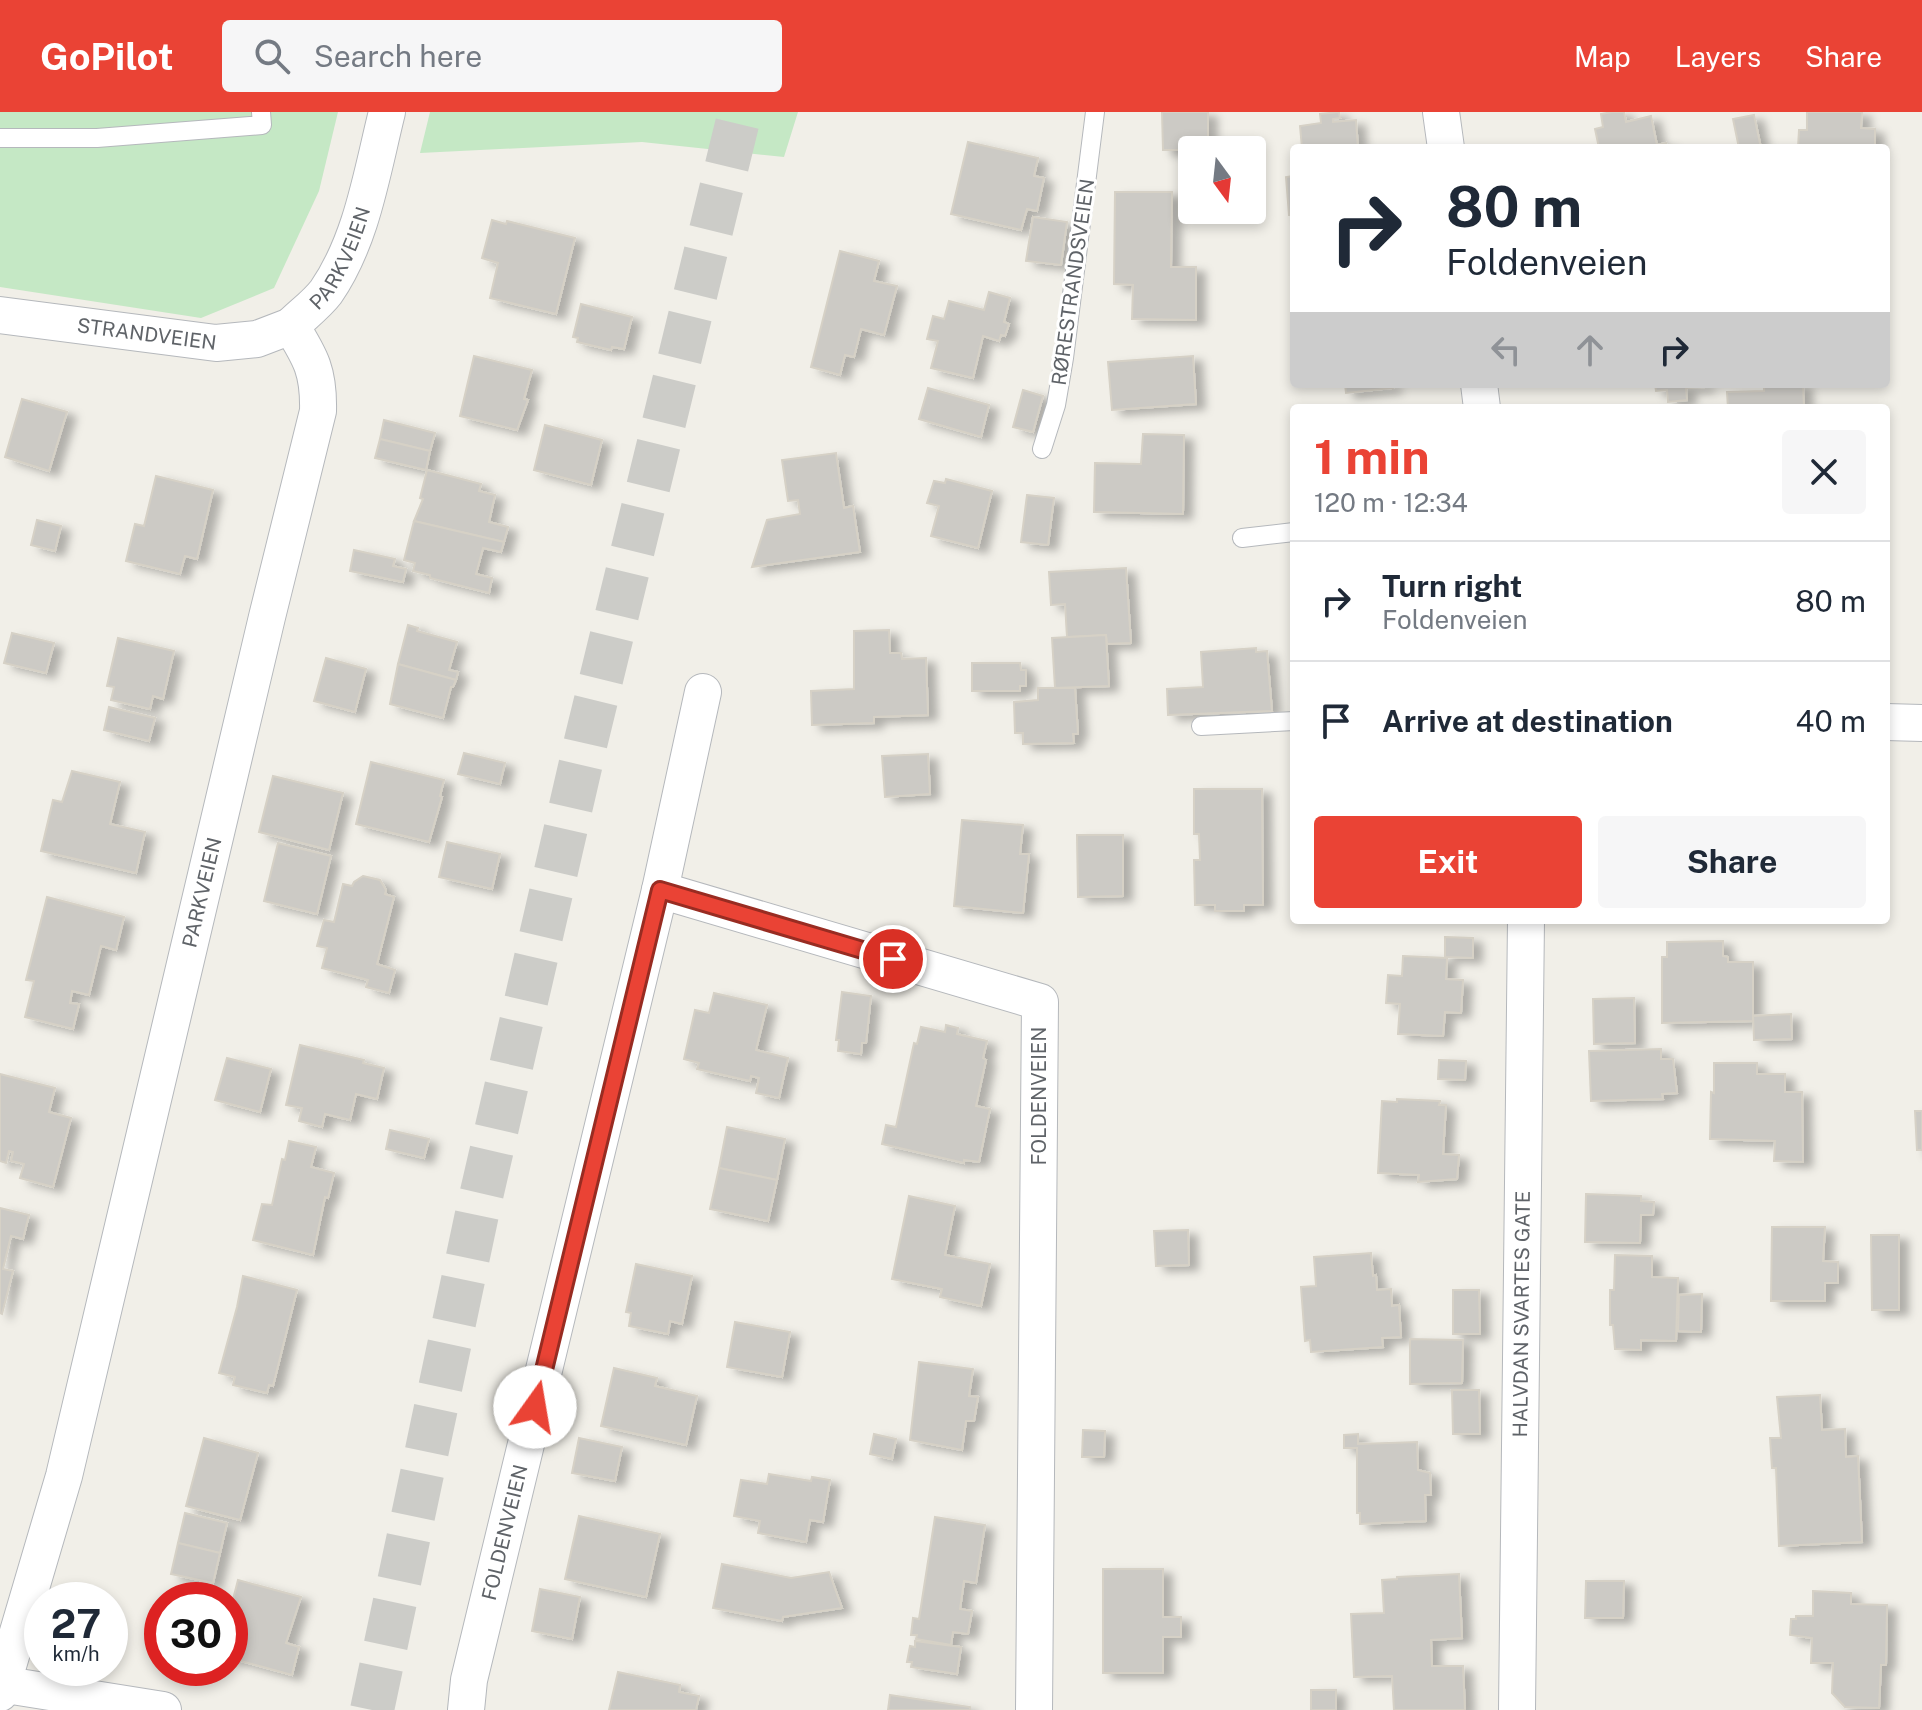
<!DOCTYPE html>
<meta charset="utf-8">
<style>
:root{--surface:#fff;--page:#f6f6f7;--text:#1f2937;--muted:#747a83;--line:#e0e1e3;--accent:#ea4335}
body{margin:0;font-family:"Public Sans",sans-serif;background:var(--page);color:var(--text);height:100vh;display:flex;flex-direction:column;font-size:30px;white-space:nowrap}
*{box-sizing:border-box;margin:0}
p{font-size:26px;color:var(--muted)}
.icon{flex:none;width:44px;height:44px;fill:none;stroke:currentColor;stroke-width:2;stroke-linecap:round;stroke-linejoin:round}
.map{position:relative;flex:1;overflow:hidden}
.drawer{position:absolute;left:1290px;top:292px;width:600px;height:520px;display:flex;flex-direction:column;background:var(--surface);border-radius:8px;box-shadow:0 4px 12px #0003}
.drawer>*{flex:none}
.top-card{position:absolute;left:1290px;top:32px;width:600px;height:244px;border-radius:8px;box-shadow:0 4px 12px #0003;background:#fff;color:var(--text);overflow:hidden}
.needle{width:52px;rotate:165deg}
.buttons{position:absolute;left:1178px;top:24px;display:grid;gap:16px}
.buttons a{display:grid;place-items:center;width:88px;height:88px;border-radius:8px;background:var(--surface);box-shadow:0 4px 12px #0003;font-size:40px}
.speed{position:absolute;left:24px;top:1470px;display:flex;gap:16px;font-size:40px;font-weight:700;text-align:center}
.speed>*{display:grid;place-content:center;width:104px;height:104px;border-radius:50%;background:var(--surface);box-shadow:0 4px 12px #0003;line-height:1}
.speed small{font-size:20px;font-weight:400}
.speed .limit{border:12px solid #d22;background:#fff;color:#111}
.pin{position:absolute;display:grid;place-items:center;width:68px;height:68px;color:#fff;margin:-34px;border:4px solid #fff;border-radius:50%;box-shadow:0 2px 8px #0007}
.me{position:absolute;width:88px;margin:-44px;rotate:13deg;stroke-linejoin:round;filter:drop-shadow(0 0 6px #0008)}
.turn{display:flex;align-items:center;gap:28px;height:168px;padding:0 24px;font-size:36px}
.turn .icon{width:104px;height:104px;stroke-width:2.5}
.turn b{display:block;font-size:56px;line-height:68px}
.lanes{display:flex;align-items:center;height:76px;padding:0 24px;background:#0003;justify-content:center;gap:40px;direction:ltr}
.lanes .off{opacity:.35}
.round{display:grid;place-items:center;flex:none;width:84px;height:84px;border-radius:8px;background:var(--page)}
.summary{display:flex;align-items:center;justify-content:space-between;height:136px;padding:0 24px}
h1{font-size:48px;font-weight:700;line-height:60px;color:var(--accent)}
.button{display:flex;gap:16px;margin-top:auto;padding:16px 24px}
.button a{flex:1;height:92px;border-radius:8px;background:var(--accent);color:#fff;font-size:32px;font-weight:700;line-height:92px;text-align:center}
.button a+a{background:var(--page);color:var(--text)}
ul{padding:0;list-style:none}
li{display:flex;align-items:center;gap:24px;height:120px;padding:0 24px;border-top:2px solid var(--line)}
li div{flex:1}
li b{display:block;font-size:30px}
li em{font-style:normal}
header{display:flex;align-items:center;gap:48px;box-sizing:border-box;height:112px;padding:0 40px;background:var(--accent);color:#fff}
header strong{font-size:38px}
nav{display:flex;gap:44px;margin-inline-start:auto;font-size:28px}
.search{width:560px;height:72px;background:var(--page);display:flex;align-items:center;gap:20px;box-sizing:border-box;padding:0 28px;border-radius:8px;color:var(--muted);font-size:30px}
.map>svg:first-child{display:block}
.green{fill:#c5e8c5}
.building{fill:#cccac5;stroke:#d6d1c6;stroke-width:2;filter:url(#shadow)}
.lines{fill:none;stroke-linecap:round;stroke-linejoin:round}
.trunk-tunnel{stroke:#ccccc8;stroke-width:44;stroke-dasharray:44 22;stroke-linecap:butt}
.service-casing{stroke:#b5b8bc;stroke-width:20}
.minor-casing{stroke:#b5b8bc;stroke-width:38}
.service{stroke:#fff;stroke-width:18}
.minor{stroke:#fff;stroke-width:36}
.route-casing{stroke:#982c22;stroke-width:20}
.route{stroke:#ea4335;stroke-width:14}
.labels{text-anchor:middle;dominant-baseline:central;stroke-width:6;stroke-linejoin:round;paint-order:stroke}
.street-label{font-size:20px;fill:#5f6368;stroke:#fff}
</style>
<header>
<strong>GoPilot</strong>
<div class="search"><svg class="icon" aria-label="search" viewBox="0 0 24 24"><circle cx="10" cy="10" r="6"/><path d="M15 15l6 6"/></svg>Search here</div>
<nav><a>Map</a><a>Layers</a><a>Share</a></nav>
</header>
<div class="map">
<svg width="1922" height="1598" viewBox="0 0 1922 1598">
<defs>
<filter id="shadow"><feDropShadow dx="9" dy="5" stdDeviation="4" flood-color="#0004"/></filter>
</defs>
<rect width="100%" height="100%" fill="#f1efe8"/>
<!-- green -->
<g class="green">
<path d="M0,0h338l-19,79 -45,97 -73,30 -201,-31z"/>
<path d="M430,0h368l-14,45 -142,-15 -222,11z"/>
</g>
<!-- building -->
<g class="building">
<path d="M1162,0h46v37l-16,1v26h-10v-26h-19z"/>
<path d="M1339,0l1,6 -7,1v3l23,-2 2,28h-56l-2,-22 21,-3 -1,-9z"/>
<path d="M1612,0h12l2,10 25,-6 6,29 9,-2 1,5h-68l-4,-19 8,-2 -2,-13z"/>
<path d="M1807,0h55l-1,16 14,1v19h-77l1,-18h8z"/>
<path d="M1754,3l7,33h-22l-6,-29z"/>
<path d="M968,30l70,16 -4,18 10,2 -7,33 -10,-2 -6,21 -70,-16z"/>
<path d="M1294,64v39h-5l-3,-38z"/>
<path d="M1115,80h57l-1,75h25v53l-64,-1 1,-34 -19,-1z"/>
<path d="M1033,105l34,5 -6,43 -35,-4z"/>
<path d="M492,108l14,4 1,-3 68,17 -19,76 -66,-16 8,-35 -16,-5z"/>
<path d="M840,139l39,10 -5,20 23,5 -13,49 -23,-6 -7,28 -9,-2 -5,20 -29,-8z"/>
<path d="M989,180l21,6 -6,24 5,2 -4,12 -4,-1 -2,6 -16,-5 -10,42 -42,-10 7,-27 -11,-2 6,-23 11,3 5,-18 35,9z"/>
<path d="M581,192l51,13 -8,32 -12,-2 -1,3 -34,-8 1,-4 -5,-1z"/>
<path d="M474,244l58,14 -8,29 4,1 -11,30 -57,-14z"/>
<path d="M1193,244l3,48 -84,6 -4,-48z"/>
<path d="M1345,272h47l1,4 -47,5z"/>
<path d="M1655,272h50v3l-19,1 1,12 -19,2 -1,-12 -11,1z"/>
<path d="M1764,272h39l1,23 -76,1 -1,-16 37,-1z"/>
<path d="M928,276l61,17 -8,32 -62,-18z"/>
<path d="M1023,278l20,6 -10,36 -20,-5z"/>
<path d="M22,287l45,13 -18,59 -44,-14z"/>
<path d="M384,308l51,13 -5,18 -50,-12z"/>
<path d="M545,313l57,15 -11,45 -57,-15z"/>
<path d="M1143,322l41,1 -1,79 -89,-2 1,-49 46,1z"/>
<path d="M380,327l50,12 -4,19 -51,-12z"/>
<path d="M836,341l8,55 9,-2 7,46 -108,15 15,-47 33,-6 -2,-14 -10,1 -6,-41z"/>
<path d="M427,358l54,14 -2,7 16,4 -6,27 19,5 -4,15 -90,-21 9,-22 -3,-1z"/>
<path d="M156,364l57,14 -16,69 -12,-3 -5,18 -54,-13 9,-37 9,2z"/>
<path d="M946,367l46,12 -14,57 -47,-12 8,-30 -12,-3 7,-22 11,2z"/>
<path d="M1027,383l27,3 -6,47 -27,-3z"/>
<path d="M37,408l24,6 -6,25 -24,-6z"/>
<path d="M414,409l90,21 -3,10 -18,-4 -7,26 16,4 -3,15 -59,-15v-3l-17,-4 2,-8 -11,-3z"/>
<path d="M354,438l41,9 -2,7 13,3 -3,13 -53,-11z"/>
<path d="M1126,456l5,75 -24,1 -1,-9 -39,2 -2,-33 -14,1 -2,-33z"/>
<path d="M408,513l10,3 -1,3 40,11 -8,28 9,2 -2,8 -58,-16z"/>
<path d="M889,518l1,23h11l1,6 24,-1 2,57 -54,2v6l-62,2 -1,-34 43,-2v-58z"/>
<path d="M12,521l42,10 -8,30 -42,-10z"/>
<path d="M1106,523l3,51 -54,2 -3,-50z"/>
<path d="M118,526l56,13 -11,48 -10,-3 -3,13 -39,-9 3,-13 -7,-1z"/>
<path d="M1256,536v4l11,-1 5,60 -104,4 -1,-26 36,-2 -2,-35z"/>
<path d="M326,546l40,11 -11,43 -41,-11z"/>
<path d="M972,551h48l1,7h5v16h-6v5h-48z"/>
<path d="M398,552l58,16 -3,7h-2l-8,31 -53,-14z"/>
<path d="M1038,576h37l3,46h-5l1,9 -51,1v-11h-8l-1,-31 24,-2z"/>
<path d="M109,595l46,11 -6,23 -45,-11z"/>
<path d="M464,641l41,10 -5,21 -42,-10z"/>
<path d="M928,642l2,40 -45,3 -3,-41z"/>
<path d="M371,650l73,18 -4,16 2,1 -13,45 -73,-18z"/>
<path d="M72,659l48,11 -10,42 35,8 -9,41 -95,-22 12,-51 9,2z"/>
<path d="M273,664l70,17 -14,57 -70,-18z"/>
<path d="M1194,677h68l1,116h-19v6h-29v-6h-20l-1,-45h6l-1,-26h-5z"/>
<path d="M962,708l61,5 -3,29h9l-6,59 -69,-7z"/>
<path d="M1077,723h46v61l-45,1z"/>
<path d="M447,730l53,12 -8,35 -53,-12z"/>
<path d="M278,731l53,13 -14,58 -53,-13z"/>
<path d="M363,764l17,4 6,10 -1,4 9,3 -17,67 18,6 -6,23 -23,-6 2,-7 -46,-12 5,-20 -10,-2 7,-26 10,2 9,-38 9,2 2,-4z"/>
<path d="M47,785l77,20 -8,33 -15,-4 -12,49 -17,-4 -2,12 9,1 -6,25 -48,-12 9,-36 -8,-1z"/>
<path d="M1445,825l28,1v20l-28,-1z"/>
<path d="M1723,829v15l5,1v5h25v59l-91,2v-66h5v-15z"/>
<path d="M1403,844l44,2 -1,21 17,1 -2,33 -16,-1 -2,24 -45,-2 2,-30 -14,-1 2,-28 14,1z"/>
<path d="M842,880l29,4 -5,47h-4l-1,11 -23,-3 1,-11h-3z"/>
<path d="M714,881l53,12 -11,45 32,8 -9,40 -23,-5 3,-15 -8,-2 -1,5 -53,-12 2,-6 -15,-4 11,-49 14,3z"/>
<path d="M1634,886l1,45 -41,1 -1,-45z"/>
<path d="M1791,902l1,25 -38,1 -1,-24z"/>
<path d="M946,913l12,3 -1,6 30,7 -4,17 3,2 -10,46 14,3 -11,53 -15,-2v3l-82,-19 4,-19 10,2 18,-84 3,1 4,-17 24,5z"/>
<path d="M300,933l64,15 -1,3 21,5 -7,31 -21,-5 -6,26 -25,-6 -3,13 -23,-6 3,-13 -16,-3z"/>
<path d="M1661,937v10h12l4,34 -15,1 1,5 -72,2 -2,-50z"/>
<path d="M227,946l44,11 -11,43 -45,-12z"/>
<path d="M1439,948l27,1 -1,19 -27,-1z"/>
<path d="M1714,951h43v11h28v18h17l1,70 -29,-1 1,-20 -65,-2 1,-47 3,1z"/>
<path d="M0,962l55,14 -6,24 22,6 -18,69 -33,-9 4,-14 -13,-3 2,-9 -4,-1 -3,12 -6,-2z"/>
<path d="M1397,987l43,2 -1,4h7l-3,49 16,1 -2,24 -39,3 1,-7 -41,-2 4,-72 15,1z"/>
<path d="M1915,999h7v39h-5z"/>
<path d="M727,1015l58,12 -8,41 -58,-12z"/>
<path d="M390,1018l39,9 -5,19 -38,-9z"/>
<path d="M289,1029l27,6 -5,20 23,6 -6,25 -3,-1 -12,58 -60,-15 9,-36 10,1 10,-46 3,1z"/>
<path d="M719,1056l58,12 -9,41 -58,-12z"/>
<path d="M1586,1082l55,2v5l13,1 -1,13h-12l-1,28 -55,-1z"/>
<path d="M909,1084l46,10 -10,49 45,9 -9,42 -41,-9 2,-8 -50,-10z"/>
<path d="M0,1096l29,7 -6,24 -12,-3 -8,33 10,2 -11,43 -2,-1z"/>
<path d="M1772,1115h53l-2,34 15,1v21h-13v18h-54z"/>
<path d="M1188,1118l1,35 -33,1 -2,-35z"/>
<path d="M1871,1123h28v75h-27z"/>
<path d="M1371,1141l2,23 3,-1 1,15 14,-1 1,17 7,-1 2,32 -19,1 1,9 -72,5 -1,-12 -5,1 -4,-54 15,-1 -2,-29z"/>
<path d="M1615,1143l37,1v21l26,1 -2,63 -35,-1v10l-26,-1 -2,-24h-3v-35h4z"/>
<path d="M636,1152l56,12 -10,48 -12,-3 -2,13 -39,-8 2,-13 -5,-1z"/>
<path d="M243,1164l54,14 -24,96 -4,-1 -2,8 -34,-8 2,-8 -16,-4 18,-66z"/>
<path d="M1453,1178h26l1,44h-27z"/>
<path d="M1702,1182l-1,38 -23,-1 1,-36z"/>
<path d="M735,1210l55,10 -8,45 -55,-10z"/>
<path d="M1410,1227l53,1 -1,43 -52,1z"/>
<path d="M919,1250l54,7 -4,27 9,1 -4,24h-8l-4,29 -52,-10z"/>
<path d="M614,1256l43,10 -2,8 42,10 -11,49 -85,-19z"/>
<path d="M1452,1278h27l1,44h-27z"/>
<path d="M1820,1283l2,35 23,-1 1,28 12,-1 4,86 -83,4 -3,-78h-4l-2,-30h11l-4,-41z"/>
<path d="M1083,1318l22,1 -1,26h-22z"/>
<path d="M874,1322l22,5 -4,20 -22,-5z"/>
<path d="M1358,1322v10l59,-2 1,28 12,3 1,22h-6l1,26 -66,3v-11h-3v-65h-13v-13z"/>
<path d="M204,1326l54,15 -18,67 -54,-14z"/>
<path d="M579,1326l43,9 -7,34 -43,-8z"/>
<path d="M769,1362l42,7 1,-4 18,3 -7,42 -13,-2 -4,22 -48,-9 2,-12 -26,-5 7,-36 26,4z"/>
<path d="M185,1401l42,10 -7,30 -42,-10z"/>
<path d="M579,1404l81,18 -14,63 -81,-18z"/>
<path d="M935,1405l50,8 -9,58 -12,-2 -4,28 12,2 -4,23 -15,-2 -2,13 -35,-6 1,-4h-6l2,-17 6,1z"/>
<path d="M178,1431l42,10 -7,30 -42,-9z"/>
<path d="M722,1452l69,14 38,-6 13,36 -59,9 -1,4 -69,-13z"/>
<path d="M1103,1457h60v48h18v20h-18v36h-60z"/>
<path d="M1459,1462l3,64 -31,2 1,26h31l2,44h-71l-2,-34 -38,1 -3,-63 33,-1 -2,-33 15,-1v-2z"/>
<path d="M238,1468l63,17 -15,46 13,4 -7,28 -62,-17v-47z"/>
<path d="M1586,1469h38l-1,37h-38z"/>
<path d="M540,1477l40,8 -8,42 -40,-8z"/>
<path d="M1813,1479l38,2v11l36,1 -1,60h-5l-2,43 -34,-1 -13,-14 1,-30h-22l1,-25 -22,-3 1,-16h5v-3h17z"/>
<path d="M915,1529l46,6 -4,27 -46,-7 1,-5h-5l3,-16 5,1z"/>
<path d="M618,1560l62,13 -1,7 20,4 -3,14h-87z"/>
<rect x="1311" y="1578" width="25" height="20"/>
<path d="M890,1583l80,12v3h-82z"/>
</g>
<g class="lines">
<!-- trunk-tunnel -->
<path class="trunk-tunnel" d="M372,1598l105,-496 109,-473 154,-629"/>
<!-- service casing -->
<g class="service-casing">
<g id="service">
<path d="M0,26h97l165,-13 -1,-13"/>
<path d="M1042,337l14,-44 8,-47 31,-246"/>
<path d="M1242,426l52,-6"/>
<path d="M1201,614l93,-5"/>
</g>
</g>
<!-- minor casing -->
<g class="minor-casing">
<g id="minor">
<path d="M1441,0l5,36"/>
<path id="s1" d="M0,203l216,28 41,-4 34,-13"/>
<path d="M1479,272l3,24"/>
<path d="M1886,610l36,1"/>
<path d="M660,778l43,-198"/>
<path d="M0,1572l163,26"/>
<path id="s2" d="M0,1581l64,-217 203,-859 51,-206c1,-39 -7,-53 -27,-85 11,-11 25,-21 35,-34 36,-52 46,-120 61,-180"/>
<path id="s3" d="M466,1598l3,-30 191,-790 380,112 -6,708"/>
<path id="s4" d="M1517,1598l9,-790"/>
</g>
</g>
<!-- service -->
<use href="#service" class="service"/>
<!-- minor -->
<use href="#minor" class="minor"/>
</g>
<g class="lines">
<!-- route casing -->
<g class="route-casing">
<path id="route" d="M535,1295l125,-517 233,69"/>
</g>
<!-- route -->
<use href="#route" class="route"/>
</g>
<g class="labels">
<!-- street labels -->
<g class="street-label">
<text stroke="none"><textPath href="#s2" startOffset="1498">PARKVEIEN</textPath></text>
<text transform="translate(1073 170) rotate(-82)">RØRESTRANDSVEIEN</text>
<text stroke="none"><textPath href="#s1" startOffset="148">STRANDVEIEN</textPath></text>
<text stroke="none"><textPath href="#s2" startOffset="826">PARKVEIEN</textPath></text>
<text transform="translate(1039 984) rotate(-90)">FOLDENVEIEN</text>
<text stroke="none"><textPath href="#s4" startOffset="396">HALVDAN SVARTES GATE</textPath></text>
<text stroke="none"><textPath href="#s3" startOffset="182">FOLDENVEIEN</textPath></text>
</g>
</g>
</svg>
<div class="buttons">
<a><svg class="needle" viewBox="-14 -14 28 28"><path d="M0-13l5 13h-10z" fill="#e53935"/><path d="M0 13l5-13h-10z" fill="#747a83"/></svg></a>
</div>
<div class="speed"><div>27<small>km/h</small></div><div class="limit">30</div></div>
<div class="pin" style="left:893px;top:847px;background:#d93025"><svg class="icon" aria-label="arrive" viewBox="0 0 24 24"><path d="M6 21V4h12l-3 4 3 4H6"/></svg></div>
<svg class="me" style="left:535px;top:1295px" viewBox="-20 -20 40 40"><circle r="19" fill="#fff"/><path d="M0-13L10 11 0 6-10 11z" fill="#ea4335"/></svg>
<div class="top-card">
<div class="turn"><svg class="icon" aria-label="right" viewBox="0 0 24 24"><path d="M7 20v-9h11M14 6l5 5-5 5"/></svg><div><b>80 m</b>Foldenveien</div></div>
<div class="lanes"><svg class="icon off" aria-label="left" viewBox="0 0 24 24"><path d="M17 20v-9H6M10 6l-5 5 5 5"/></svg><svg class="icon off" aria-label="ahead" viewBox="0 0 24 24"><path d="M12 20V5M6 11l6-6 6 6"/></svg><svg class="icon" aria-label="right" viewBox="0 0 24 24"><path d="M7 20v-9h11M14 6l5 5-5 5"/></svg></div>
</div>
<section class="drawer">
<div class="summary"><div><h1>1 min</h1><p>120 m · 12:34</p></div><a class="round"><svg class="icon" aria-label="close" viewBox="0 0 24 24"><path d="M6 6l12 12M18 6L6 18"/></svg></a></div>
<ul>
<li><svg class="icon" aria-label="right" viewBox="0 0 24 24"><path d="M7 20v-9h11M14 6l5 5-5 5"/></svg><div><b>Turn right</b><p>Foldenveien</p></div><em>80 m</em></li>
<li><svg class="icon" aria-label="arrive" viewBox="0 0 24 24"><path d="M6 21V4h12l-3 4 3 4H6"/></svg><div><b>Arrive at destination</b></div><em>40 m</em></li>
</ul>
<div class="button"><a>Exit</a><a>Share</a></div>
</section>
</div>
